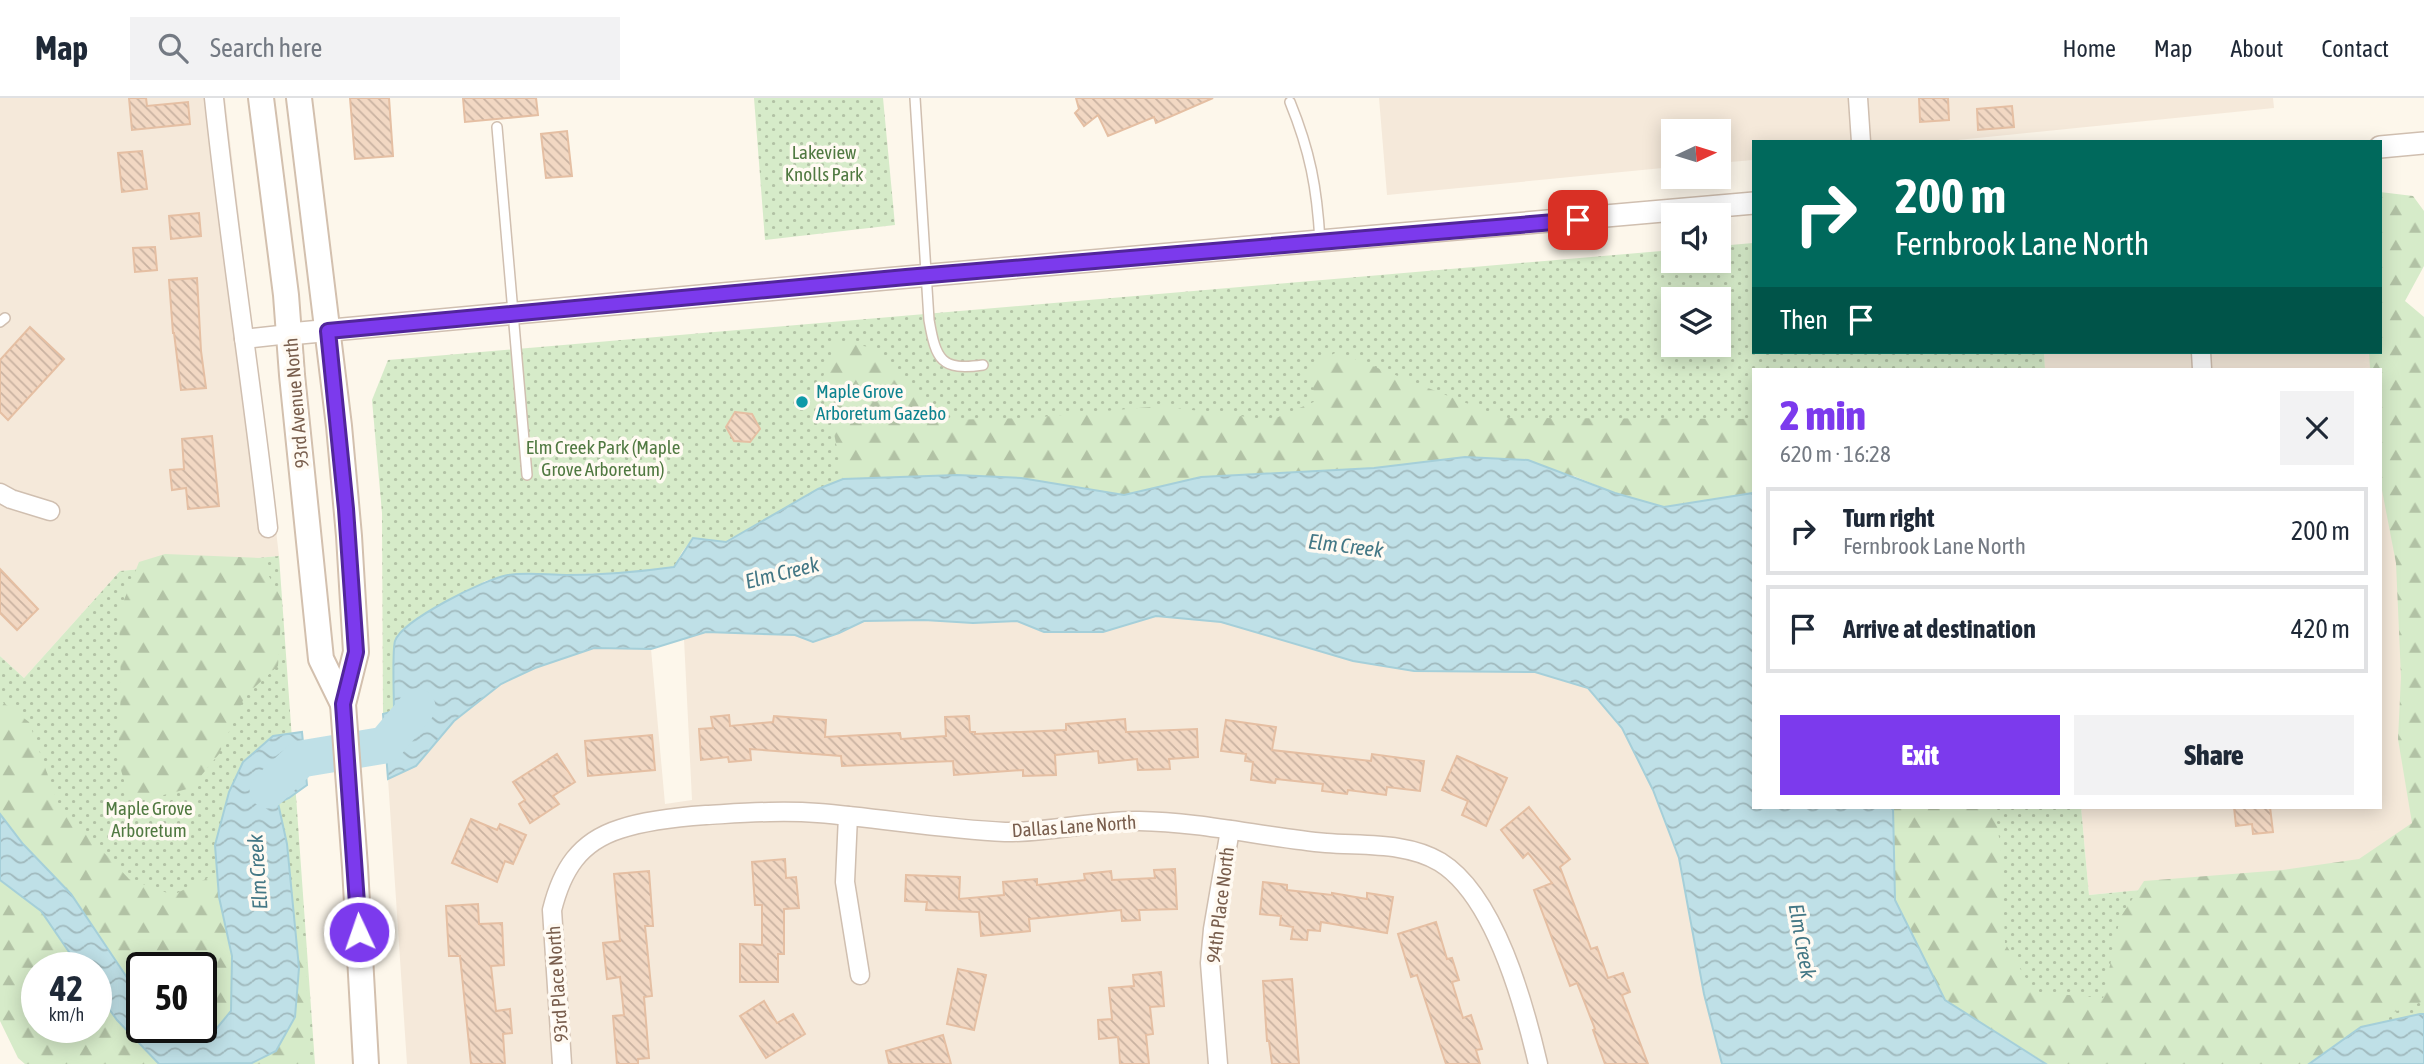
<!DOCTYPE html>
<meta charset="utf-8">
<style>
:root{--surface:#fff;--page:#f2f2f3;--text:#1f2937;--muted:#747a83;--line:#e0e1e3;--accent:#7c3aed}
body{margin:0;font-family:"Asap Condensed",sans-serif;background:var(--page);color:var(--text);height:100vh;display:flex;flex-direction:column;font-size:26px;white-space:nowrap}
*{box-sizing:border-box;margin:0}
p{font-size:23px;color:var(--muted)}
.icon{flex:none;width:38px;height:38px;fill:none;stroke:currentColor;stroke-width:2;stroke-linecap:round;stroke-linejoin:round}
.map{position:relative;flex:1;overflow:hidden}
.drawer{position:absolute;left:1752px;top:270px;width:630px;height:441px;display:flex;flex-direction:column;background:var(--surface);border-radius:0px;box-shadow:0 4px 18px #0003}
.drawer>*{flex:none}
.guide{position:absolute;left:1752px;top:42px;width:630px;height:214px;border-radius:0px;box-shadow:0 4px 18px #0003;background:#00695c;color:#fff;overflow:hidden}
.needle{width:46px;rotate:86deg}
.buttons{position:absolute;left:1661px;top:21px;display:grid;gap:14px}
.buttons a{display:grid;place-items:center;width:70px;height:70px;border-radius:0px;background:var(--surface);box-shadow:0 4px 18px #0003;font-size:35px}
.speed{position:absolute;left:21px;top:854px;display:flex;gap:14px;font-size:35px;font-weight:700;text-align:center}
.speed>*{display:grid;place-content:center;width:91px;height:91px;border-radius:50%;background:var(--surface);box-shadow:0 4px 18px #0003;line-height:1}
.speed small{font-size:18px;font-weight:400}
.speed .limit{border:4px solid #111;border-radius:10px;background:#fff;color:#111}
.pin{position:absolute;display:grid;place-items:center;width:60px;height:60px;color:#fff;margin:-30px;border-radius:14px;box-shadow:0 4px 10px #0006}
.me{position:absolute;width:77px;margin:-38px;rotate:357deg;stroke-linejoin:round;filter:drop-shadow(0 0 5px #0008)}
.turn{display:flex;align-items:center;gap:24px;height:147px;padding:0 28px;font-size:32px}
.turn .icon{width:91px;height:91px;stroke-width:2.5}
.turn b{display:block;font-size:49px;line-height:60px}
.then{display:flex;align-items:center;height:66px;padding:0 28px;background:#0003;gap:14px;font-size:26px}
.round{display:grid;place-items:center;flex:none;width:74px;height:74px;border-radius:0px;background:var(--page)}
.head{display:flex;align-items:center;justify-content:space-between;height:119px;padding:0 28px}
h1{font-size:42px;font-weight:800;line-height:52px;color:var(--accent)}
.action{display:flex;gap:14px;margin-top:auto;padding:14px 28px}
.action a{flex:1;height:80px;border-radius:0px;background:var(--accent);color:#fff;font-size:28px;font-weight:800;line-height:80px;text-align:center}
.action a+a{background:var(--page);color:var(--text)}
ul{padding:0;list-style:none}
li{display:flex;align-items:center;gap:21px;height:88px;margin:0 14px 10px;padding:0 14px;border:4px solid var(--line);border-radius:0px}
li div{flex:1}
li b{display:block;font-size:26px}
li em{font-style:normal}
header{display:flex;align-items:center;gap:42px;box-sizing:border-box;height:98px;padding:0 35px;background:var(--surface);border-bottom:2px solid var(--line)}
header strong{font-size:33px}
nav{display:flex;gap:38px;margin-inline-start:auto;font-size:24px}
.search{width:490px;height:63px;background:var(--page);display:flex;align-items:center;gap:18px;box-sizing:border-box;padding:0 24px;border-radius:0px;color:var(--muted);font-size:26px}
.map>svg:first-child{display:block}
.residential{fill:#f5e9da}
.green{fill:url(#green-dots);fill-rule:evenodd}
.forest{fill:url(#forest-firs);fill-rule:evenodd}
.water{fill:url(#water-waves);stroke:#a5cfd9;stroke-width:2}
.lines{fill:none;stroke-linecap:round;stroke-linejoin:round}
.river{stroke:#bfe0e7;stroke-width:37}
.building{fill:url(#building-back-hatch);stroke:#e5bfa3;stroke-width:2}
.service-casing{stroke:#d0bfb0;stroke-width:12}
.minor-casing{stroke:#d0bfb0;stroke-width:21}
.tertiary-casing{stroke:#d0bfb0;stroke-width:24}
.secondary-casing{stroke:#d3c0ae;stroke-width:28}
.service{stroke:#fff;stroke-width:9}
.minor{stroke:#fff;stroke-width:18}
.tertiary{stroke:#fff;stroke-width:21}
.secondary{stroke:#fff;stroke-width:24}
.route-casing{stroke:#51269a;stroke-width:18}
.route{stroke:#7c3aed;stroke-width:12}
.culture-dot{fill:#0f9aa8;stroke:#fffaf2;stroke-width:2.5}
.labels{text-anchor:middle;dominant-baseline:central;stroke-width:7;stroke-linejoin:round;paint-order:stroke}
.park-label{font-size:19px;fill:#507941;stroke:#fffaf2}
.culture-label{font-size:19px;fill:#0d838f;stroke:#fffaf2;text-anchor:start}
.street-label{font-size:19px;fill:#795e4d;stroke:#fffaf2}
.water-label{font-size:21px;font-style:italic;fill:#437785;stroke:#fffaf2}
</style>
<header>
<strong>Map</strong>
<div class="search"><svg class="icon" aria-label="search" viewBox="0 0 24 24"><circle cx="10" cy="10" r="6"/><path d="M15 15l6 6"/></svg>Search here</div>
<nav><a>Home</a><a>Map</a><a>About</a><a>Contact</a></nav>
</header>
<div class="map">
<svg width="2424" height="966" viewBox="0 0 2424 966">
<defs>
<pattern id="green-dots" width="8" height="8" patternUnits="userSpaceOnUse" patternTransform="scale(1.75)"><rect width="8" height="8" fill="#d6ebc9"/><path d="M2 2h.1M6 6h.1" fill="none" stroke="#b2c2a5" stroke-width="1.8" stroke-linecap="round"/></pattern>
<pattern id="forest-firs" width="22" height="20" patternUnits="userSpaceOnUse" patternTransform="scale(1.75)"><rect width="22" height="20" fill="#d6ebc9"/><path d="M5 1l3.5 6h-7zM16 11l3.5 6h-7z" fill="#b2c2a5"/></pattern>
<pattern id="water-waves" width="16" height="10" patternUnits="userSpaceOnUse" patternTransform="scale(1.75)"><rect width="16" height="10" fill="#bfe0e7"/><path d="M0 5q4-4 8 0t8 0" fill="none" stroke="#a0b9bd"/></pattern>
<pattern id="building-back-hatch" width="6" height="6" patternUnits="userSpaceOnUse" patternTransform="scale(1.75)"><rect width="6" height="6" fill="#f2d8c3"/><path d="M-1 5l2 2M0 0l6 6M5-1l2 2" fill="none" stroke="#c9b2a1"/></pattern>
</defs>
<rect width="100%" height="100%" fill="#fdf7eb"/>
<!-- residential -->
<g class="residential">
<path d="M0,0h225l54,458 -159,15 -96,107 -24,-22z"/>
<path d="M1379,0h894l1,10 -336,34h-184l-1,18 -34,3 -1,-32h-45v36l-286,28z"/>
<path d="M2044,254h336l44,510 -335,33 -8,-88h299v-438h-335z"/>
<path d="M1156,518l65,6 132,39 61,10 121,1 53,16 34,40 31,61 26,69 25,136 18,70h-1315l-19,-285 28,-13 38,-45 47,-37 34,-16 59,-20 57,1 14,155 27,-4 -8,-161 22,-7 89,3 18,7 26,-9 24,-12 61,-1 49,3 45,-2 26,11h59z"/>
</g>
<!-- green -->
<g class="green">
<path d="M754,0h129l12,127 -130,15z"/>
<path d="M1753,145l1,109h290l1,17h-291l-1,124 -225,-33 -710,29 -92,53 -33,-4 -11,14 -8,15 -42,6 -122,2 -25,6 -90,60 -1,70 -11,3 -1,-201 -10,-113 16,-40 1285,-110v11h45l1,-15zM1673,201h45v46h-45z"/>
<path d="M279,458l36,508h-191l-28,-96 -96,-66v-246l24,22 96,-107zM142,870h59v59h-59z"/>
<path d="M1893,709h188l8,88 335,-33v152l-63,13 -52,37h-262l-152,-164z"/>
</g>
<!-- forest -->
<g class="forest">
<path d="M2380,94l33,4 11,15v55l-19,35 19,16v684l-35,13v6l-28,7 -52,37h-262l-102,-64 -50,-100 -2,-93h102l6,46 4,90 29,49 69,6 17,-80 24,-37 139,-11 76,-11 53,-36 -14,-84 3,-62 -5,-114 -16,-83v-111h-10l-1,-17h11z"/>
<path d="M836,243l33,6 76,73 85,-2 130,-12 111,14 45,-19 -8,-34 29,-15 167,66 249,1v74l-89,14 -49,-14 -41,-17 -109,-19 -91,11 -173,9 -77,18 -103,-17 -64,-3 -114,4 -20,-102z"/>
<path d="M165,456l94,4 23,42 -4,66 -33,30 -26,58 -28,34 -47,12 -16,-6 -10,-34 3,-72 -2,-75 20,-51z"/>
<path d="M0,602l29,22 29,82 71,75 44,16 51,-25 82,75 2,119h-283l-7,-6 -18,-37zM37,870h59v59h-59zM142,870h59v59h-59z"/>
</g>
<!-- water -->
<g class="water">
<path d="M1465,359l63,3 87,33 49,14 89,-14 1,314h139l2,93 50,100 101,64h-324l-18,-70 -25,-136 -26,-68 -31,-62 -34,-40 -53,-16 -121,-1 -61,-10 -132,-39 -65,-6 -53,16h-59l-27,-11 -44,2 -49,-3 -60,1 -25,12 -26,9 -18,-7 -89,-3 -55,17 -57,-1 -59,20 -34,16 -47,37 -38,45 -28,13 -5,-65 11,-3c0,-14 -2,-59 1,-70 7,-21 92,-63 113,-66 19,-3 40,0 59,0 36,0 71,-3 107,-8l19,-29 33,4 92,-53 25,-10 114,-4 64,3 103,17 77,-18 173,-9z"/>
<path d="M302,634l5,53 -18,13 -11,5 9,41 12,124 -4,49 -19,34 -24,12 -93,1 -42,-44 -21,-29v-23h-16l-39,-57 -41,-31v-66l23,30 48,50 57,85 14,15v33l75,1 14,-17 1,-55 -13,-59 -4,-52 14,-53 14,-30 30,-26z"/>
<path d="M2420,916h4v50h-115l52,-37z"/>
</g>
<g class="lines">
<!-- river -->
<path class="river" d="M268,692l33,-31 84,-14 32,-38"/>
</g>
<!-- building -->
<g class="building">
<path d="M129,0h17l1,8 41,-4 2,22 -58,6z"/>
<path d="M350,0h39l4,58 -38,3z"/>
<path d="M463,0h73l2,17 -73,7z"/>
<path d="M1076,0h137l-57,25 -2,-6 -46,19 -10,-21 -14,11 -9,-13 4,-4z"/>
<path d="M1919,0h29l1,22 -29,2z"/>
<path d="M2012,8l2,21 -36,3 -1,-21z"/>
<path d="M567,33l5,45 -26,2 -5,-44z"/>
<path d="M142,53l5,38 -25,3 -4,-39z"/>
<path d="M199,115l2,23 -30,3 -2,-23z"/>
<path d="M155,149l2,23 -22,2 -2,-24z"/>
<path d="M197,180l4,73 5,37 -25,2 -7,-57h-1l-4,-53z"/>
<path d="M30,229l34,32 -56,61 -8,-8v-52z"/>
<path d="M735,314l17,2 8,15 -10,13 -16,-1 -8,-14z"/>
<path d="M212,338l7,70 -31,3 -2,-21 -14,2 -2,-20 14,-1 -2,-30z"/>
<path d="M0,471l38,40 -21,21 -17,-17z"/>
<path d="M729,617l1,11 43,-4 1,-6 52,4 -1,17 75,-4 1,6 45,-3 -1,-19 24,-1 1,16h5v2l91,-4v-6l59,-5 1,13 71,-3 1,28 -29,2 1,10 -32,1 -1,-11 -38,4 -1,-12 -43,4 1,20 -33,1v-6l-69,5 -1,-14 -111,5 -1,-10 -91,-7 1,11 -22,2 -1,-5 -27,3 -2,-31 14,-1 -2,-11z"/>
<path d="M1226,622l50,7 -4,23 99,11 1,-7 52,7 -4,30 -33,-4 -1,8 -38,-5 -1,4 -25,-3 1,-7 -47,-5 -1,4 -24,-3 2,-18 -8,-1 1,-7 -25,-3z"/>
<path d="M652,637l3,35 -67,6 -3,-35z"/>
<path d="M557,656l18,28 -22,14 6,8 -29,19 -11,-19 6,-4 -12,-18z"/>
<path d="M1457,658l50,22 -21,48 -24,-11 6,-14 -26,-11z"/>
<path d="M1529,709l41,52 -10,8 31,82 6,-2 11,31 15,-5 7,19 -8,3 26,69h-43l-12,-34 2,-1 -18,-46 -7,3 -36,-96 18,-7 -24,-30 -5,5 -22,-28z"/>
<path d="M2234,709h36l3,25 -20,2 -1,-10 -16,2z"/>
<path d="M471,721l26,11 3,-6 26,11 -13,29 -8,-3 -8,21 -45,-19z"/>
<path d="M785,761l1,19 10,-1 3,31 -15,1v45h-6v28h-38v-38l22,1v-40h-7l-3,-43z"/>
<path d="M1175,771l2,40 -38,1 1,10 -18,1 -1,-11 -92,9 1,12 -49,5 -2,-24 -53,-2 1,-8 -22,-1 1,-26 54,2 -1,22 45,-4 -1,-13 34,-3v6l48,-5 -1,-6 27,-3 1,9 43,-2 -1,-8z"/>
<path d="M649,773l4,55h-8l7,70 -8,1 5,61 -11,1v5h-21l-4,-48 11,-1 -4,-38 -13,2 -4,-36 17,-2 -6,-67z"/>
<path d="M1263,784l24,3v5l45,5v-2l35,6v-6l26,4 -6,36 -66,-11 -1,9 -12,-1 -1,10 -16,-1 2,-12 -13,-2 1,-9 -21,-2z"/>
<path d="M478,806l1,20 23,-1 2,42 -13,1 5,45 14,-2 2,24 -9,1 2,30h-34l-11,-108h-11l-3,-50z"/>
<path d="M1436,824l11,37 5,-1 7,22 -7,2 11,36 8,-3 11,34 -6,1 4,14h-34l-29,-89 -6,2 -13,-43z"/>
<path d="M958,871l28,6 -12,55 -27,-6z"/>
<path d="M1161,874l3,34 -14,1 3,27 -7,1 3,29h-29l-2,-27 -19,2 -1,-19 14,-1 -3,-31 25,-2 -1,-11z"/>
<path d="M1292,881l7,85h-27l-3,-23h-2l-4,-60z"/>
<path d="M764,903l13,22 16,-9 12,20 -39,24 -26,-42z"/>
<path d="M943,937l8,29h-62l-3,-13z"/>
</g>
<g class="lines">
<!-- service casing -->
<g class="service-casing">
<g id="service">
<path d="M915,0l14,222c7,40 12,51 54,45"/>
<path d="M1290,4c20,49 27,86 30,139"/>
<path d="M497,29l30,348"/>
<path d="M0,224l5,-4"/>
</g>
</g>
<!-- minor casing -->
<g class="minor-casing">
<g id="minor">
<path d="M214,0c15,144 38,286 54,430"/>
<path d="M1858,0l3,44"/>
<path d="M244,241l45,-5"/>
<path d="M2201,254l1,17"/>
<path d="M0,395l11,6 39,12"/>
<path d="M848,718l-3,66 15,93"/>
<path d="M562,966l-10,-154c10,-40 27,-68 68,-81 27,-9 58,-12 86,-14 37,-2 75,-5 112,-2 62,5 124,16 187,19 45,1 89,-12 134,-11 63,1 124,16 187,22 37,3 81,-1 114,19 55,34 84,142 98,202"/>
<path d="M1218,966l-8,-101 3,-34 17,-99"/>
</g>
</g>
<!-- tertiary casing -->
<g class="tertiary-casing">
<g id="tertiary">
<path d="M2380,49l44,-4"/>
<path d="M289,236l596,-55 869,-76"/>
</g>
</g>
<!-- secondary casing -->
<g class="secondary-casing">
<g id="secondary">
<path d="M261,0l25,197 6,80 29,284 22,45"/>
<path d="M299,0l40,328 10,110 7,116 -13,52 12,163 11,197"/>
</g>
</g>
<!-- service -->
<use href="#service" class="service"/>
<!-- minor -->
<use href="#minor" class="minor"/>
<!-- tertiary -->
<use href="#tertiary" class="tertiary"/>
<!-- secondary -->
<use href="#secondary" class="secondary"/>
</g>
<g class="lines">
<!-- route casing -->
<g class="route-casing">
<path id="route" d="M359,834l-16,-228 13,-52 -10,-143 -18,-178 578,-54 672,-57"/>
</g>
<!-- route -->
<use href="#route" class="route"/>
</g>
<!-- markers -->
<circle class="culture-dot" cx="802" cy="304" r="7"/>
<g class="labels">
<!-- park labels -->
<g class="park-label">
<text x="824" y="54">Lakeview<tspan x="824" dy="22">Knolls Park</tspan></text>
<text x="603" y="349">Elm Creek Park (Maple<tspan x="603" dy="22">Grove Arboretum)</tspan></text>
<text x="149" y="710">Maple Grove<tspan x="149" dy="22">Arboretum</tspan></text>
</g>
<!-- culture labels -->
<g class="culture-label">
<text x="816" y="293">Maple Grove<tspan x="816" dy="22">Arboretum Gazebo</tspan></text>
</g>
<!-- street labels -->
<g class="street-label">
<text transform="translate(296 305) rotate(-95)">93rd Avenue North</text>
<text transform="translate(1074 728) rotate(-4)">Dallas Lane North</text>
<text transform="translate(1220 807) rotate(-83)">94th Place North</text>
<text transform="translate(557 886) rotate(-94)">93rd Place North</text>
</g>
<!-- water labels -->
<g class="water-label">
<text transform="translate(1346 447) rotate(7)">Elm Creek</text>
<text transform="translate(782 474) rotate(-14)">Elm Creek</text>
<text transform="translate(257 774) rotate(-94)">Elm Creek</text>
<text transform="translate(1803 843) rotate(80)">Elm Creek</text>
</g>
</g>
</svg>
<div class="buttons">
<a><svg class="needle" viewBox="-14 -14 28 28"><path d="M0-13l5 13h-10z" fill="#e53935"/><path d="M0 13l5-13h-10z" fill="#747a83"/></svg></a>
<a><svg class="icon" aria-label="sound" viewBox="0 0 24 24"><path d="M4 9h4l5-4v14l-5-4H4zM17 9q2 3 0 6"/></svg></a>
<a><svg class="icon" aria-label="layers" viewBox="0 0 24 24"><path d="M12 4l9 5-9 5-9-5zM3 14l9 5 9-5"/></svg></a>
</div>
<div class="speed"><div>42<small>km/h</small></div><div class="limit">50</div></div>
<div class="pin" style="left:1578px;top:122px;background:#d93025"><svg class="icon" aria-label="arrive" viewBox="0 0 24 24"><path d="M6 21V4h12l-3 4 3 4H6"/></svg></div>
<svg class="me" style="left:359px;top:834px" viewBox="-20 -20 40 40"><circle r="17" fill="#7c3aed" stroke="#fff" stroke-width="3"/><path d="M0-11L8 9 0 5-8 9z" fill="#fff"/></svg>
<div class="guide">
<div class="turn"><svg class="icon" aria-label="right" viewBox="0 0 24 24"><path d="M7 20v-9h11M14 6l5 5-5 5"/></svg><div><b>200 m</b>Fernbrook Lane North</div></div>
<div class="then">Then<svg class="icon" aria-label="arrive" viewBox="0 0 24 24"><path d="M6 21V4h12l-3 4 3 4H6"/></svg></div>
</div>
<section class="drawer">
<div class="head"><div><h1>2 min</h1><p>620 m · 16:28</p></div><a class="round"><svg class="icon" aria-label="close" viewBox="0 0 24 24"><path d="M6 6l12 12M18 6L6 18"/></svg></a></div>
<ul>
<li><svg class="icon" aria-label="right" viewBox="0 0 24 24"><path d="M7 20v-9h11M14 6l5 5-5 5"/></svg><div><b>Turn right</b><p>Fernbrook Lane North</p></div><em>200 m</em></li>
<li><svg class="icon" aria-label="arrive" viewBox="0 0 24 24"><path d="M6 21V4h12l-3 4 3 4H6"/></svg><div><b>Arrive at destination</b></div><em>420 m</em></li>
</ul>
<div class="action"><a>Exit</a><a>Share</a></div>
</section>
</div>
